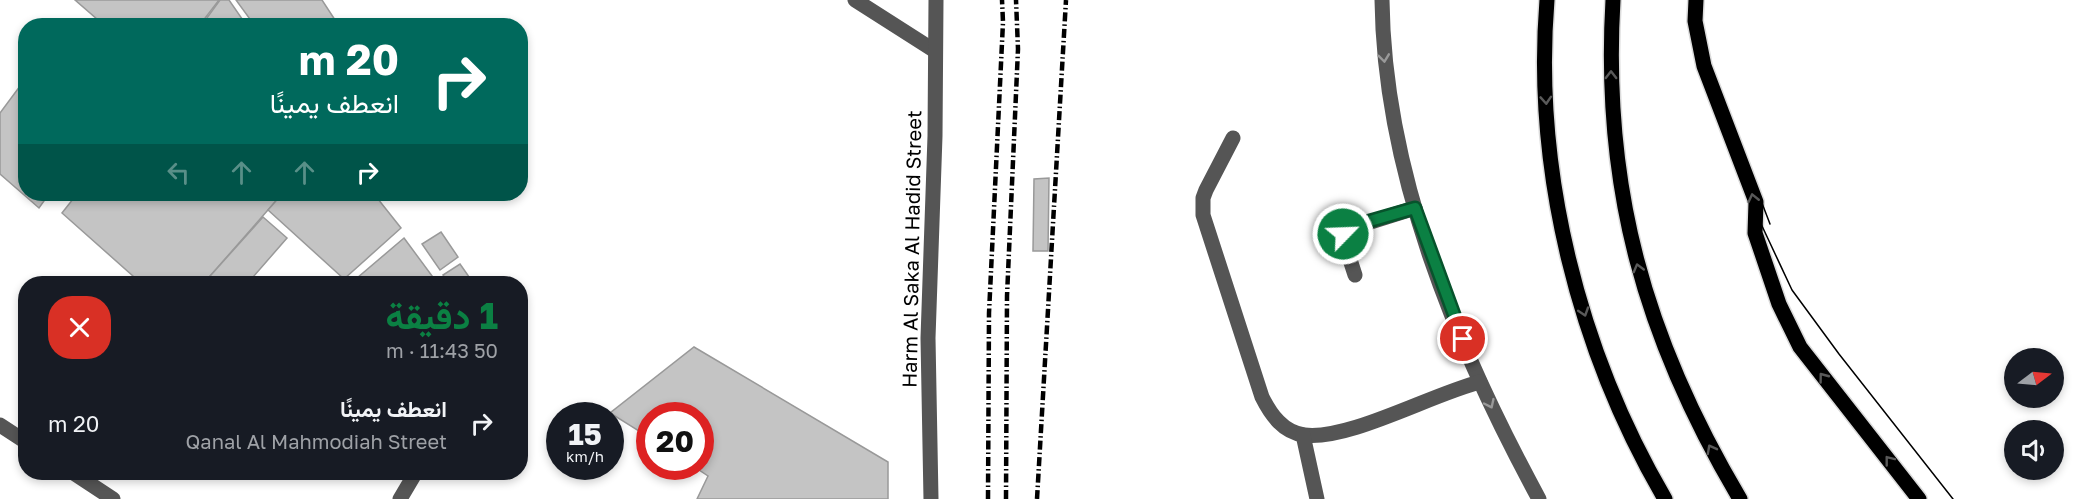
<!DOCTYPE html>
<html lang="ar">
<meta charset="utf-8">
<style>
:root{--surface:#171b24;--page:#242831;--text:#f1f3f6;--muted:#9ea1a6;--accent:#0b8043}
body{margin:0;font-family:"Golos Text",Vazirmatn,sans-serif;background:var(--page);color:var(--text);direction:rtl;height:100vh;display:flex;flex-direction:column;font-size:22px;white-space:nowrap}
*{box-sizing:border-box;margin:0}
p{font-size:20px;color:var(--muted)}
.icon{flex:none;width:33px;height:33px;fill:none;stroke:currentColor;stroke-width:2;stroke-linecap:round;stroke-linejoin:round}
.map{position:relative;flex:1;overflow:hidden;direction:ltr}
.drawer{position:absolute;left:18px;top:276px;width:510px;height:204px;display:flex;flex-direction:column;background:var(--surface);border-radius:24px;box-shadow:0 3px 9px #0003;direction:rtl}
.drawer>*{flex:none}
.hud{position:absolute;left:18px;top:18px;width:510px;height:183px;border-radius:24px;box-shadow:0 3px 9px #0003;direction:rtl;background:#00695c;color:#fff;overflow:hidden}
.needle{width:39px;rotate:74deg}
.tools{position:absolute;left:2004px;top:348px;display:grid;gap:12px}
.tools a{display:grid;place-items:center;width:60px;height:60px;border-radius:50%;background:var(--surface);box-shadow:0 3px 9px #0003;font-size:30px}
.speed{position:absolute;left:546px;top:402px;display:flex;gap:12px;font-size:30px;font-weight:700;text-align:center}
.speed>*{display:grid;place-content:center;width:78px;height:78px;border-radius:50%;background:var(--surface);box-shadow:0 3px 9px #0003;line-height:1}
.speed small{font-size:15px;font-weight:400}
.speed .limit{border:9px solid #d22;background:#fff;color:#111}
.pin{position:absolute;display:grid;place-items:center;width:51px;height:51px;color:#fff;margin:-26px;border:3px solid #fff;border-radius:50%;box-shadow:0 2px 6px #0007}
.me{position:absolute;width:66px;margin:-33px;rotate:66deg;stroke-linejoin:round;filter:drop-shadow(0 0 4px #0008)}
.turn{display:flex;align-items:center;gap:21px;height:126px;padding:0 30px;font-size:27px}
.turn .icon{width:78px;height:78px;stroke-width:2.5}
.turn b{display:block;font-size:42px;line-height:51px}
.lanes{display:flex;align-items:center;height:57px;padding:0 30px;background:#0003;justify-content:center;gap:30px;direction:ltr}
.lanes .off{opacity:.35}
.round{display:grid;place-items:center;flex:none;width:63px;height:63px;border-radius:24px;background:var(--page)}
.headline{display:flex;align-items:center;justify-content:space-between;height:102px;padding:0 30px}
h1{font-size:36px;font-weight:700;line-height:45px;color:var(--accent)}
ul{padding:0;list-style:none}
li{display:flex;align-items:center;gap:18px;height:90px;padding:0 30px}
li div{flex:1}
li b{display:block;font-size:22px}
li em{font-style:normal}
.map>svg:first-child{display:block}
.building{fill:#c4c4c4;stroke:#999;stroke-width:1.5}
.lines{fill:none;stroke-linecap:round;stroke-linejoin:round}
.major-casing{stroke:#dbdbdb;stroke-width:18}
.minor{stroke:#555;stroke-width:15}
.major{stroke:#000;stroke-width:15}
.tram{stroke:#000;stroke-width:1.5}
.rail{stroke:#000;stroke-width:4.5;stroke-dasharray:9 3 1.5 3;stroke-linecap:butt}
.oneway{stroke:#999}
.oneway2{stroke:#595959}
.route-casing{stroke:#07532c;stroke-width:15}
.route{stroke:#0b8043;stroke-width:10}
.labels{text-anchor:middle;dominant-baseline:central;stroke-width:4.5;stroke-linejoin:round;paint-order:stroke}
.street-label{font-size:20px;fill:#000;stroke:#fff}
</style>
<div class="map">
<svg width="2083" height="499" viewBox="0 0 2083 499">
<rect width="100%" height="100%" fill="#fff"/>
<!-- building -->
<g class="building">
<path d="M75,0h144l-20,26h-94z"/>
<path d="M220,0h9l18,26h-46z"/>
<path d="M236,0h86l17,26h-84z"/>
<path d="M26,78v116h23l-10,14 -39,-34v-61z"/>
<path d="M1049,178l-1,73h-15l1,-72z"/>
<path d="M77,194h205l-79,90h-61l-80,-71z"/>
<path d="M282,194h92l27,34 -57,51 -76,-69z"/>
<path d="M263,217l24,21 -40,46h-44z"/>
<path d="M441,232l17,25 -18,13 -18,-26z"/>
<path d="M404,238l34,46h-88z"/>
<path d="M460,264l14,20h-25l-6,-9z"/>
<path d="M694,347l194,115v37h-191l11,-23 -15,-10h7v-50h-50v22l-40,-25z"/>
</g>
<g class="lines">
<!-- major casing -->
<g class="major-casing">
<g id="major">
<path d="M1547,0c-14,171 32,352 118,499"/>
<path d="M1613,0c-11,187 32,339 127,499"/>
<path d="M1696,0l-1,21 9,45 52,136 -1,31 24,71 21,43 119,152"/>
</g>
</g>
<!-- minor -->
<g class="minor">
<path d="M855,0l80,51"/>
<path d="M1382,0c2,174 75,348 157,499"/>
<path d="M1233,138l-27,52 -3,8v17l59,182c9,18 21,35 42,38 44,6 128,-41 176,-53"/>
<path d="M1355,275l-12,-37 2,-8 70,-22"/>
<path d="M0,425l26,17"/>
<path d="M1303,435l14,64"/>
<path d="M72,472l41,27"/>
<path d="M400,499l16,-27"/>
<path d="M931,499l-3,-161 7,-202 1,-136"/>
</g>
<!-- major -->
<use href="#major" class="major"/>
<!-- tram -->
<g class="tram">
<path d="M1691,0l2,40 13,44 49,127 37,79 47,64 114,145"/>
<path d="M1699,18l9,44"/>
<path d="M1742,151l28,73"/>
</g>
<!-- rail -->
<g class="rail">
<path d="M988,499l1,-186 14,-291 -1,-22"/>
<path d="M1006,499l1,-203 11,-247 -2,-49"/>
<path d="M1037,499l29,-499"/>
</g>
</g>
<!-- one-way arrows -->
<defs><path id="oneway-chevron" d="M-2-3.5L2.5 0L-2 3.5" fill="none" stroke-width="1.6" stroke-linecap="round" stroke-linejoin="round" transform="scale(1.5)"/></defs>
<g class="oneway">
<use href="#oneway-chevron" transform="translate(1384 58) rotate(83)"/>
<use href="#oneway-chevron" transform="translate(1490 404) rotate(65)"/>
</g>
<g class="oneway2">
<use href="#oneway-chevron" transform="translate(1611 75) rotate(-90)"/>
<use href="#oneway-chevron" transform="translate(1546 100) rotate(86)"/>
<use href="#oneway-chevron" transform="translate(1753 198) rotate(-103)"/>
<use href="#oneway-chevron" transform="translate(1638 268) rotate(-105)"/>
<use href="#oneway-chevron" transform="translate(1584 312) rotate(72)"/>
<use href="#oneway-chevron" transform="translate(1823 377) rotate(-127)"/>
<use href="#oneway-chevron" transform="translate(1711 449) rotate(-118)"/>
<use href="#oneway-chevron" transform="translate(1889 460) rotate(-128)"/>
</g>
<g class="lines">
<!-- route casing -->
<g class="route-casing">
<path id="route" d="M1343,234l6,-7 66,-19 48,131"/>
</g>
<!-- route -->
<use href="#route" class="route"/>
</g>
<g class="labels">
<!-- street labels -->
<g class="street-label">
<text transform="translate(911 249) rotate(-89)">Harm Al Saka Al Hadid Street</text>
</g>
</g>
</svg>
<div class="tools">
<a><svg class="needle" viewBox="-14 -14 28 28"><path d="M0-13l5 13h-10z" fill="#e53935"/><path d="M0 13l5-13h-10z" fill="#9ea1a6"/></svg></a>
<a><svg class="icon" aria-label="sound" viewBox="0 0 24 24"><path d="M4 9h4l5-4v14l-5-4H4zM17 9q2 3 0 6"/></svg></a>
</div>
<div class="speed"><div>15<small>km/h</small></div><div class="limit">20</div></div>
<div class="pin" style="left:1463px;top:339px;background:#d93025"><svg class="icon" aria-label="arrive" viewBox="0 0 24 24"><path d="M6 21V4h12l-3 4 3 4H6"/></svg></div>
<svg class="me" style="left:1343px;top:234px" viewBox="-20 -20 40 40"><circle r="17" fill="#0b8043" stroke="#fff" stroke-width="3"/><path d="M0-11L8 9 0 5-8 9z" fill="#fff"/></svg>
<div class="hud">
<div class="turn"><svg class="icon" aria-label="right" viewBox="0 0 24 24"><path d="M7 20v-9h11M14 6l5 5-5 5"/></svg><div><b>20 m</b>انعطف يمينًا</div></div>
<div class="lanes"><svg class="icon off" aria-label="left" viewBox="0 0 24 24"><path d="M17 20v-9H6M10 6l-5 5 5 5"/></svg><svg class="icon off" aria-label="ahead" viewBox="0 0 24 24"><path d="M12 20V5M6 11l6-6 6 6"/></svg><svg class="icon off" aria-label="ahead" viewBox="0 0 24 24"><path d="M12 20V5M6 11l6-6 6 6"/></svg><svg class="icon" aria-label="right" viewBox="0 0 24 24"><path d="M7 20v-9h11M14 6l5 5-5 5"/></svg></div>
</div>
<section class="drawer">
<div class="headline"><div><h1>1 دقيقة</h1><p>50 m · 11:43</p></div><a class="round" style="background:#d93025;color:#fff"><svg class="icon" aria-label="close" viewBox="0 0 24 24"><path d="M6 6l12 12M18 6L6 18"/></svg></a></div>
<ul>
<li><svg class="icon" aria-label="right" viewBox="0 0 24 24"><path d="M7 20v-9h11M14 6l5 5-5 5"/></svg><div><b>انعطف يمينًا</b><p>Qanal Al Mahmodiah Street</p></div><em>20 m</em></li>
</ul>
</section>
</div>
